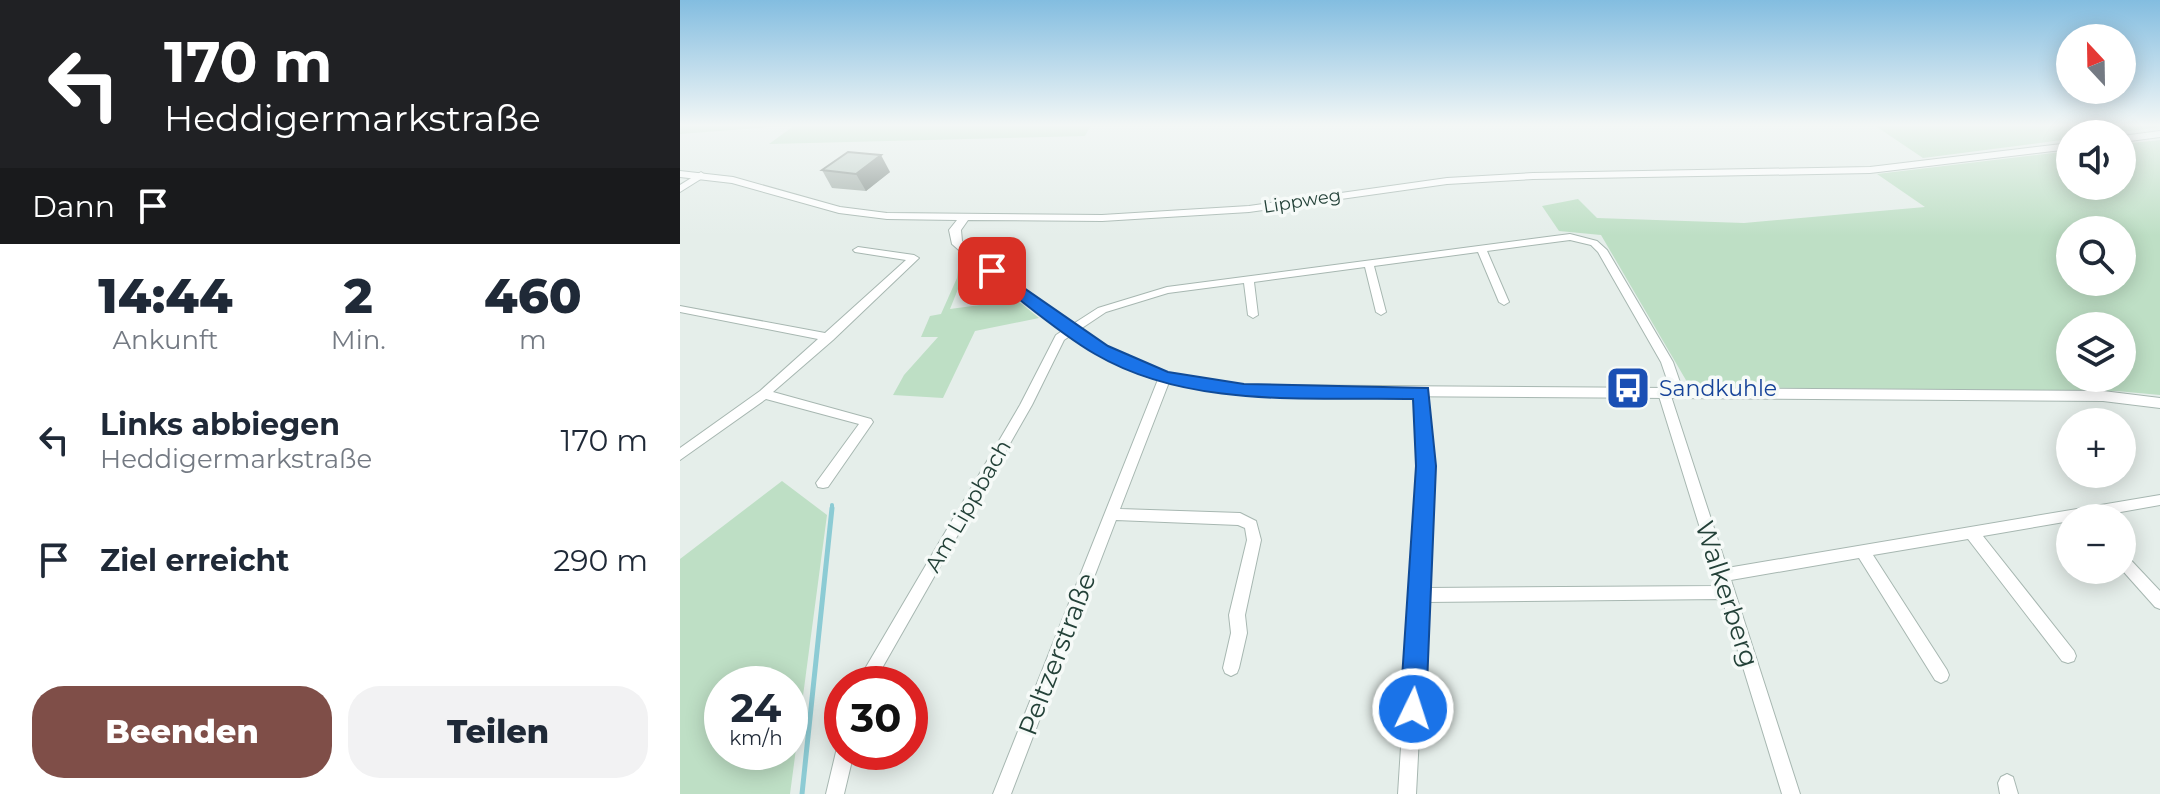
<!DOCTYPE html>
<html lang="de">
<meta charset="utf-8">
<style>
:root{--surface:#fff;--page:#f2f2f3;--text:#1f2937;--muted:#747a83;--accent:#7f4e48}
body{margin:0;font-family:Montserrat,sans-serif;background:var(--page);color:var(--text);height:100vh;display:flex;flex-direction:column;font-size:30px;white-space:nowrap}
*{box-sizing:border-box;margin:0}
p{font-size:26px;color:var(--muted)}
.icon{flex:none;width:44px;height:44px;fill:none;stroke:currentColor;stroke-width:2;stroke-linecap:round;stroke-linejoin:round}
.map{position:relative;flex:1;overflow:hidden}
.details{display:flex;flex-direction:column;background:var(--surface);width:680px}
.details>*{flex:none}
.hud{background:#202124;color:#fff;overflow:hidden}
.needle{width:52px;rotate:338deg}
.tools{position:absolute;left:1376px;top:24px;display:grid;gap:16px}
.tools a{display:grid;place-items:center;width:80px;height:80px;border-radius:50%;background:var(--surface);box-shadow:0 4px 20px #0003;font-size:40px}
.speed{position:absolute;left:24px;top:666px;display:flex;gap:16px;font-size:40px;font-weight:700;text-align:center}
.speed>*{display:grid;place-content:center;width:104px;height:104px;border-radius:50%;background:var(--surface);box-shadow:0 4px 20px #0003;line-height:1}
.speed small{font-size:20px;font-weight:400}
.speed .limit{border:12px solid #d22;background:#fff;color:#111}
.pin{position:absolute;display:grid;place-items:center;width:68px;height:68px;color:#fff;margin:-34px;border-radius:16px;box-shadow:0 4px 12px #0006}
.me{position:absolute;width:88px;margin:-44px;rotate:4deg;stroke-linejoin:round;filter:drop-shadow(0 0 6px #0008)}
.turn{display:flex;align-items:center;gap:28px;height:168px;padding:0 32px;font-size:36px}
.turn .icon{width:104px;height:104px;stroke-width:2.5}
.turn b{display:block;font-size:56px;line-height:68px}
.then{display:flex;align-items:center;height:76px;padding:0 32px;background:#0003;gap:16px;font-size:30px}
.eta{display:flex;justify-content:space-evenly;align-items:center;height:136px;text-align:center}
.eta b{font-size:48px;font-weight:800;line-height:56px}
.button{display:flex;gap:16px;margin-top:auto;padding:16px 32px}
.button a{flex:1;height:92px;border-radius:32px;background:var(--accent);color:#fff;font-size:32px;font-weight:800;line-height:92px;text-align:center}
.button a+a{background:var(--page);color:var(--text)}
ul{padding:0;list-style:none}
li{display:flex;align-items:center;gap:24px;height:120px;padding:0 32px}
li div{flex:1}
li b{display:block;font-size:30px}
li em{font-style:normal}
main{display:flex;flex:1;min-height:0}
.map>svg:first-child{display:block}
.green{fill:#bedfc5;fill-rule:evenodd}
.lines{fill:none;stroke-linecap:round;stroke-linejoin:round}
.stream-far1{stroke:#8ccbd4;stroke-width:4}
.stream{stroke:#8ccbd4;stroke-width:5}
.minor-casing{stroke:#a7b7b1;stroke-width:2}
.tertiary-casing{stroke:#a7b7b1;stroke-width:2}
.minor{fill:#fff;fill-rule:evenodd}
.tertiary{fill:#fff;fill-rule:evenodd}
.wall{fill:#a3afa9}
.shaded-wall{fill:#848f8a}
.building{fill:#bdccc5;stroke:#848f8a;stroke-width:2}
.route{fill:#1a73e8;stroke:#114b97;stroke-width:2}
.labels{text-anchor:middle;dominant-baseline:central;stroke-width:7;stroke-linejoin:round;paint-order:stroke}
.far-street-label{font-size:18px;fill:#234138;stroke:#f6faf8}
.transit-label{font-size:22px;fill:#164399;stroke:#f6faf8;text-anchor:start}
.street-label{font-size:22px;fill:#234138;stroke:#f6faf8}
.near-street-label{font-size:26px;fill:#234138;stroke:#f6faf8}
</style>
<main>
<section class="details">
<div class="hud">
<div class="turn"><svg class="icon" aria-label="left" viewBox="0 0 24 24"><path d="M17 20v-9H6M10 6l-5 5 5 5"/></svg><div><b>170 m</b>Heddigermarkstraße</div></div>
<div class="then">Dann<svg class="icon" aria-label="arrive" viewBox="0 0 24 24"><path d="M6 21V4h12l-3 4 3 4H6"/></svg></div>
</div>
<div class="eta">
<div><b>14:44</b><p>Ankunft</p></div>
<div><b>2</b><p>Min.</p></div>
<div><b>460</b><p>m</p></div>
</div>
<ul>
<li><svg class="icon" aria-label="left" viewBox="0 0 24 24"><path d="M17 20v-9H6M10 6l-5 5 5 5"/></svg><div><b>Links abbiegen</b><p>Heddigermarkstraße</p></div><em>170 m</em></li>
<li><svg class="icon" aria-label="arrive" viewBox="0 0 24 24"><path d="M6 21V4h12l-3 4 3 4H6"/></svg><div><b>Ziel erreicht</b></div><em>290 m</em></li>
</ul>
<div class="button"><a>Beenden</a><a>Teilen</a></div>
</section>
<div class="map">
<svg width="1480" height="794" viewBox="0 0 1480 794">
<rect width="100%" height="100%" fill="#e5eeea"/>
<!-- green -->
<g class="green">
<path d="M0,125h411l-6,11 -316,8 26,-19 -115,9z"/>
<path d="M1194,125h286v2l-54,7h-36v5l-147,19z"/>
<path d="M1480,140v255l-43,-4 -427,-4 -89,-152 -42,-4 -17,-25 36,-7 19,19 147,5 181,-16 -48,-33 193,-23v35h52v-42zM1390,230h52v52h-52zM1390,326h52v52h-52z"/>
<path d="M287,265l14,6 -17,3 -14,35 67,-9 22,18 -64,13 -32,67 -50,-3 11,-20 34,-38h-17l9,-21 11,-2 16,-36 1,-9z"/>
<path d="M102,481l45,34 -37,279h-110v-235zM42,684h68v68h-68z"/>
</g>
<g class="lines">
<!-- stream-far1 -->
<path class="stream-far1" d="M152,510v-5"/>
<!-- stream -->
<path class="stream" d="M122,794l30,-286"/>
<!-- minor casing -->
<g class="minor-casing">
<g id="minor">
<path d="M21,172l4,3 -1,2 -24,15v-7z"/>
<path d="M890,234l27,7 10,9 66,112 11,32 -2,3 -4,1 -6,-4 -11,-32 -63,-110 -7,-7 -21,-5 -83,11 22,51 -5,3 -5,-3 -21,-50 -104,14 12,46 -5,3 -5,-3 -11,-45 -111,15 4,33 -5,3 -5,-3 -4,-32 -76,10 -62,19 -42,28 -32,65 -159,279h-17l164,-279 36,-70 42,-27 69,-21z"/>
<path d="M178,247l56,8 5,3 -86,82 -60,52 98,27 2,3 -2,3 -43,62 -5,1 -5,-1 -2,-4 43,-59 -93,-25 -86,61v-12l80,-57 58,-52 -138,-27v-6l145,27 81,-73 -51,-8 -2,-2z"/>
<path d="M485,373l6,4 -51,132 120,4 16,8 5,19 -16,75 2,18 -8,35 -2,5 -6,3 -6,-3 -2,-5 8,-35 -2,-18 18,-75 -2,-12 -7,-3 -122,-5 -105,274h-18l166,-417z"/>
<path d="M741,388l6,4 6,74 -7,122 292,-2 -60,-193 6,-4 6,4 57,175 433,-73v10l-73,13h-17v3l-87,15 91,115 2,5 -2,5 -6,2 -6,-2 -94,-122 -95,16 74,115 2,5 -2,5 -6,3 -6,-3 -76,-122 -128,22 69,214h-18l-60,-195 -296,3 -10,192h-18l21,-328 -4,-74z"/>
<path d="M1442,554l5,2 33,35v18l-5,-2 -33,-37z"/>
<path d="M162,745v7h12l-10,42h-18l10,-42 3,-6z"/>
<path d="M1327,774l6,3 5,17h-18l-2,-11 3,-6z"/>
</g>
</g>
<!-- tertiary casing -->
<g class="tertiary-casing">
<g id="tertiary">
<path d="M1480,131v6l-38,5v-6z"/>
<path d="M1390,143v6l-200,24 -337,6 -86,5 -198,28 -147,9 -134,-1 -7,10 1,11 15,14c61,44 120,97 194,119 23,7 49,8 73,11l859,6 57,7v10l-57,-7 -859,-6c-37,-4 -74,-9 -109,-23 -44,-18 -83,-48 -120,-77 -21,-17 -43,-33 -63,-51l-3,-14 8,-10 -70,-1 -48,-6 -107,-30 -52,-6v-6l53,6 107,30 47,6 215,2 147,-9 198,-28 86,-5 337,-6z"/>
</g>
</g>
<!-- minor -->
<use href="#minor" class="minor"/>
<!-- tertiary -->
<use href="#tertiary" class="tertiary"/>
</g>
<!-- wall -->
<path class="wall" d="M142,170l68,2 -24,19 -34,-3z"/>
<!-- shaded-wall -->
<path class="shaded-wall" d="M201,155l9,17 -24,19 -10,-17z"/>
<!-- building -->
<path class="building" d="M168,152l33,3 -25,19 -34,-4z"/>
<!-- sky -->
<linearGradient id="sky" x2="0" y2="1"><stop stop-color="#83bde0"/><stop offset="0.53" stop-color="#f3f7f6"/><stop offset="1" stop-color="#f3f7f6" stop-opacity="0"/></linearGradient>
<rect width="1480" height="236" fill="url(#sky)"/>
<!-- route -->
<path class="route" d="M312,266l116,80 60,26 76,12 184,4 8,78 -10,243 -4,8 -9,4 -9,-4 -4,-8 16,-243 -3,-67c-105,-2 -224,10 -318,-45 -38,-22 -73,-54 -109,-80l-2,-3z"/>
<!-- icons -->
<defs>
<g id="bus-square" transform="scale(2.3)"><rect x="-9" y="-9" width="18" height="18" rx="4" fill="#1a4fb4" stroke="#f6faf8"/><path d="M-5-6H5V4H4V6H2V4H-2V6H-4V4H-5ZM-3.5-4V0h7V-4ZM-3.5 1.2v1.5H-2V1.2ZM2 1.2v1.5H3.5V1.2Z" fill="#fff"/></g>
</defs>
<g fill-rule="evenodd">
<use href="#bus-square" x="948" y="388"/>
</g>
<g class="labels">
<!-- far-street labels -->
<g class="far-street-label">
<text transform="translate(622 201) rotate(-9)">Lippweg</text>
</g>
<!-- transit labels -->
<g class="transit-label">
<text x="979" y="388">Sandkuhle</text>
</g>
<!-- street labels -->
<g class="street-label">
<text transform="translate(288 506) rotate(-60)">Am Lippbach</text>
</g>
<!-- near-street labels -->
<g class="near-street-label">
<text transform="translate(1047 594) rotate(72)">Walkerberg</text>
<text transform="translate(377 654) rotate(-69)">Peltzerstraße</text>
</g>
</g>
</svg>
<div class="tools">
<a><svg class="needle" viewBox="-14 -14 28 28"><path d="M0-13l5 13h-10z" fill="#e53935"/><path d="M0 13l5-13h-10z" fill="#747a83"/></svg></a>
<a><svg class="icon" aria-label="sound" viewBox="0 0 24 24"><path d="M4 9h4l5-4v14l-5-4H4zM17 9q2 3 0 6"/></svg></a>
<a><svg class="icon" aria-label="search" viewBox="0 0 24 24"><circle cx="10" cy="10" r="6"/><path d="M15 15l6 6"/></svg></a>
<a><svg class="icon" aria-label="layers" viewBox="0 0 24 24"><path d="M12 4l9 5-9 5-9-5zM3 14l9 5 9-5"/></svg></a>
<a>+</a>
<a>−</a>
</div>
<div class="speed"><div>24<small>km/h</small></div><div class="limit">30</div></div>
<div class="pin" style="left:312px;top:271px;background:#d93025"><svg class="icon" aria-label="arrive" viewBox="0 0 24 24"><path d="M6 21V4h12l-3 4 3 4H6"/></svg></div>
<svg class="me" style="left:733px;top:709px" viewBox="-20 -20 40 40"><circle r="17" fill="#1a73e8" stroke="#fff" stroke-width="3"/><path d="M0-11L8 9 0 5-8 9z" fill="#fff"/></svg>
</div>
</main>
